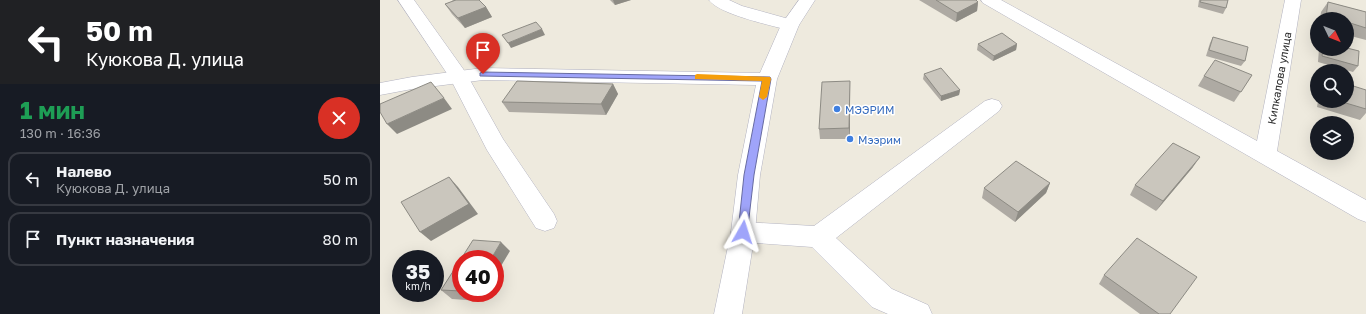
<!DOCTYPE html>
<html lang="ru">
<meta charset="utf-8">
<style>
:root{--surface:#171b24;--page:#242831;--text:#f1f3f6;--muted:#9ea1a6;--line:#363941}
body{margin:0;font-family:"Golos Text",sans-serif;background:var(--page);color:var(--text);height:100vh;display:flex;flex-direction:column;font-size:15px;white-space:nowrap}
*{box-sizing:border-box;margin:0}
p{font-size:13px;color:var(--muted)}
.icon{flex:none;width:22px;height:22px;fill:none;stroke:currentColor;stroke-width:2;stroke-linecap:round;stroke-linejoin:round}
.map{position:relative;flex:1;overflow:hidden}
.details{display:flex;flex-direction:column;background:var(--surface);width:380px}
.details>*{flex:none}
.top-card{background:#202124;color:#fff;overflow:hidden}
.needle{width:26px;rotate:133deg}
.fabs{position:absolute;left:930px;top:12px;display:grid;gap:8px}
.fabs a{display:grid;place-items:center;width:44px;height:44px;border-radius:50%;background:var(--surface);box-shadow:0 4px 16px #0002;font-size:20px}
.speed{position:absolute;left:12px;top:250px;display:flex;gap:8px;font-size:20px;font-weight:700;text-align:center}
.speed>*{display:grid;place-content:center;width:52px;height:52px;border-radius:50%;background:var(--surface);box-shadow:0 4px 16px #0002;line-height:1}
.speed small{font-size:10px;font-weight:400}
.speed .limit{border:6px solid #d22;background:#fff;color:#111}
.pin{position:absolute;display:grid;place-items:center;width:34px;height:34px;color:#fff;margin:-41px -17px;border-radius:50% 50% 50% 0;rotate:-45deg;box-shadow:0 0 4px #0007}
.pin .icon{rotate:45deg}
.me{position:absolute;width:44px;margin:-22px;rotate:6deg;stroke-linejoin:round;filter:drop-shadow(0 0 3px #0008)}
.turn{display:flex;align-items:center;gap:14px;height:84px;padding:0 20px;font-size:18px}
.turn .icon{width:52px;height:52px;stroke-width:2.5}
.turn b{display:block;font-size:28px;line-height:34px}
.round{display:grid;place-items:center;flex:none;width:42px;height:42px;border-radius:21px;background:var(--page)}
.summary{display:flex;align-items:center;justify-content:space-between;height:68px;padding:0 20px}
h1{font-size:24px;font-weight:700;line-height:30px;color:#1e9e55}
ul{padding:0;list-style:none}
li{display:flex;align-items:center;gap:12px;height:54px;margin:0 8px 6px;padding:0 12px;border:2px solid var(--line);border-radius:12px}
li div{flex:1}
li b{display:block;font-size:15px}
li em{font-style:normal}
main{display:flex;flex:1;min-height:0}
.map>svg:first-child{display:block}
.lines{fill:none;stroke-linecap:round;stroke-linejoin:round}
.street-casing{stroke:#b2b2c0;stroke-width:1}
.secondary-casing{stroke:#b2b2c0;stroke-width:1}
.street{fill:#fff;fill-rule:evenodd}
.secondary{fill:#fff;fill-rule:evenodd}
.wall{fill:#aeaaa3}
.shaded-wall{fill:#8d8b84}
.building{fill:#cac6bd;stroke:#8d8b84}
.route{fill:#9fa4fa;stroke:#676ba2}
.slow{fill:#f59e0b}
.shop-dot{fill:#3f7fe0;stroke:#fff;stroke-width:1.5}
.labels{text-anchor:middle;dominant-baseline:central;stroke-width:3;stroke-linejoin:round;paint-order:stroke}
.street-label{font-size:11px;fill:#2c2c2c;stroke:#fff}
.shop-label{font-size:11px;fill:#366cbe;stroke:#fff;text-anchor:start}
</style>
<main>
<section class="details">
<div class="top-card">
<div class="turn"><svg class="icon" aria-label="left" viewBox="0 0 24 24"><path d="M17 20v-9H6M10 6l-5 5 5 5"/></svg><div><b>50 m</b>Куюкова Д. улица</div></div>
</div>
<div class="summary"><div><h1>1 мин</h1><p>130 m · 16:36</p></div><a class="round" style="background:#d93025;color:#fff"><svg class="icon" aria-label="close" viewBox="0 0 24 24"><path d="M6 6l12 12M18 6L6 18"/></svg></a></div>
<ul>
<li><svg class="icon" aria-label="left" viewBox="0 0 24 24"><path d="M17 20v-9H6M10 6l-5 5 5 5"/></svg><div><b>Налево</b><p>Куюкова Д. улица</p></div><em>50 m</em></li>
<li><svg class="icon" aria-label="arrive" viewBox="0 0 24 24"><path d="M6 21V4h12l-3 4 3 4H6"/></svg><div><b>Пункт назначения</b></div><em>80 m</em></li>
</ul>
</section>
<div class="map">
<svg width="986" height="314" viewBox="0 0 986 314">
<rect width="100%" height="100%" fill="#eeeade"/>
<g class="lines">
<!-- street casing -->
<g class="street-casing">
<g id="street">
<path d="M18,0h16l52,73 37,66 51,75 3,7 -3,7 -9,3 -9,-3 -49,-78 -37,-72z"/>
<path d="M329,0h20l13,6 54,15 3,4 -3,4 -6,1 -6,-1c-18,-5 -65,-15 -75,-29z"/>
<path d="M601,0h20l256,141 28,-141h16l-24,151 89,49v22l-8,-3 -375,-216z"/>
<path d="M612,99l7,2 3,5 -3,5 -163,127 56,51 36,16 4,9h-44l-16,-7 -60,-60 -69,-5 -9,-3 -3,-7 3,-7 9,-3 71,4 171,-125z"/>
</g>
</g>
<!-- secondary casing -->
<g class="secondary-casing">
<path id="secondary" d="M419,0h16l-16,25 -22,54 -17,96 -5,57 -13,82h-28l17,-82 7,-57 18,-90 -273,-5 -71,9 -32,6v-12l32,-6 71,-9 277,5 21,-48z"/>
</g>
<!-- street -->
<use href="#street" class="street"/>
<!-- secondary -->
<use href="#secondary" class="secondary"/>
</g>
<!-- wall -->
<g class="wall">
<path d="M72,0h27l7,7 6,10 -27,11 -13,-14 -7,-10 8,-3z"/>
<path d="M230,0h21l-16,5z"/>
<path d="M539,0h57l2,2 -1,9 -21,11z"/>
<path d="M819,0h29l-2,8 -3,6 -25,-7z"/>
<path d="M948,2l38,10v28l-19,-5v-16h-27l1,-7z"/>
<path d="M833,37l32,24 -4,5 -35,-10 4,-13z"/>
<path d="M598,44h39l-1,6 -23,11 -16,-11z"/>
<path d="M939,49h28l11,17 -5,6 -35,-10z"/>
<path d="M544,74l36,16 -1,5 -18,6 -18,-22z"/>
<path d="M872,75l-18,27 -36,-16 6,-10z"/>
<path d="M470,81v58h-30l-1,-10z"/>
<path d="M233,84l5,10 -12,21 -97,-3 -7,-10z"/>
<path d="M986,90v23l-6,7 -43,-13 1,-6h29z"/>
<path d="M813,167l-37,44 -26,-16 5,-10z"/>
<path d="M670,183l-4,10 -31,29 -33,-24 2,-10z"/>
<path d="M81,259v34h24l-5,8 -28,-2 -11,-9z"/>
<path d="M724,275l66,39h-30l-41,-30z"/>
</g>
<!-- shaded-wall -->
<g class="shaded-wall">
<path d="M233,0h18l-16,5z"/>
<path d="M598,2l-1,9 -21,11 1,-9z"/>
<path d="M106,7l6,10 -27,11 -7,-10z"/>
<path d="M162,29l3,6 -34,13 -3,-5z"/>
<path d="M637,44l-1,6 -23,11 1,-5z"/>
<path d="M470,81v58l-1,-11z"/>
<path d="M233,84l5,10 -12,21 -5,-11z"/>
<path d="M580,90l-1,5 -18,6v-5z"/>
<path d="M64,98l8,11 -55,25 -10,-10z"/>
<path d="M820,157l-7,10 -37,44 7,-10z"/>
<path d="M69,177l9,10 20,27 -47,27 -11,-9z"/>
<path d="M670,183l-4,10 -31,29 3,-10z"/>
<path d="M121,242l9,9 -15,25v-17h-4z"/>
<path d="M92,293h13l-5,8z"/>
</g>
<!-- building -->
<g class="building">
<path d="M76,0h23l7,7 -28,11 -13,-14z"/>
<path d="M556,0h40l2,2 -21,11z"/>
<path d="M821,0h27l-2,8 -26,-6z"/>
<path d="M948,2l38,10v16l-19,-6v-3h-13l-8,-2z"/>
<path d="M156,22l6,7 -34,14 -6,-8z"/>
<path d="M622,33l15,11 -23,12 -16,-12z"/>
<path d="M833,37l35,10 -3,14 -36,-11z"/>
<path d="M967,48l12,3 -1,15 -36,-10 1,-7h24z"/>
<path d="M835,60l37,15 -11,17 -37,-16z"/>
<path d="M561,68l19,22 -19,6 -17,-22z"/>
<path d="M137,81l96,3 -12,20 -99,-2z"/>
<path d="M470,81l-1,47 -30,1 3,-47z"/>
<path d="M51,82l13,16 -57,26 -7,-12v-8z"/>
<path d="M967,84l19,6v19l-27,-8h8z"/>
<path d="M793,143l27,14 -37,44 -28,-16z"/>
<path d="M636,161l34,22 -32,29 -34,-24z"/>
<path d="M69,177l20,27 -49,28 -19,-30z"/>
<path d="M757,238l60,39 -27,37h-11l-55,-39z"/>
<path d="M93,240l28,2 -10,17h-30z"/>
<path d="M81,259v32l-20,-1z"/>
</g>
<!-- route -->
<path class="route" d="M103,72l287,5 1,2 -17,96 -7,60 -4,1 -4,-1 -1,-3 6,-57 18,-94 -282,-5v-3z"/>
<!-- slow -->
<path class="slow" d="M317,74l73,3 1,2 -4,18 -4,3 -4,-3 3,-16 -67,-2v-4z"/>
<!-- markers -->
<g class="shop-dot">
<circle cx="457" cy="109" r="4"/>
<circle cx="470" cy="139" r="4"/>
</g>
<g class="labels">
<!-- street labels -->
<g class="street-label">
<text transform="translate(899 78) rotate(-80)">Кипкалова улица</text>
</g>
<!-- shop labels -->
<g class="shop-label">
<text x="465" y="109">МЭЭРИМ</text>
<text x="478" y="139">Мээрим</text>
</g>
</g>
</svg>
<div class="fabs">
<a><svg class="needle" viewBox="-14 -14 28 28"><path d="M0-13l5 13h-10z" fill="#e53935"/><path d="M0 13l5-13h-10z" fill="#9ea1a6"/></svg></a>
<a><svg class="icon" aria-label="search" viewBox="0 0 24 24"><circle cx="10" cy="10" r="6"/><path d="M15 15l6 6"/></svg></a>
<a><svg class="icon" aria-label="layers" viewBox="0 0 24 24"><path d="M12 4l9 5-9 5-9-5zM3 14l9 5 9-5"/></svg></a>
</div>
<div class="speed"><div>35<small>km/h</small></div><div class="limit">40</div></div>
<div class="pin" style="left:103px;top:74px;background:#d93025"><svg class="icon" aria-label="arrive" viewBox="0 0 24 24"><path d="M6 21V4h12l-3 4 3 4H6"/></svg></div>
<svg class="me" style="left:363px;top:232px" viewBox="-20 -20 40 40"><path d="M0-17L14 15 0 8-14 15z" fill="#9fa4fa" stroke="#fff" stroke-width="4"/></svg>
</div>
</main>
